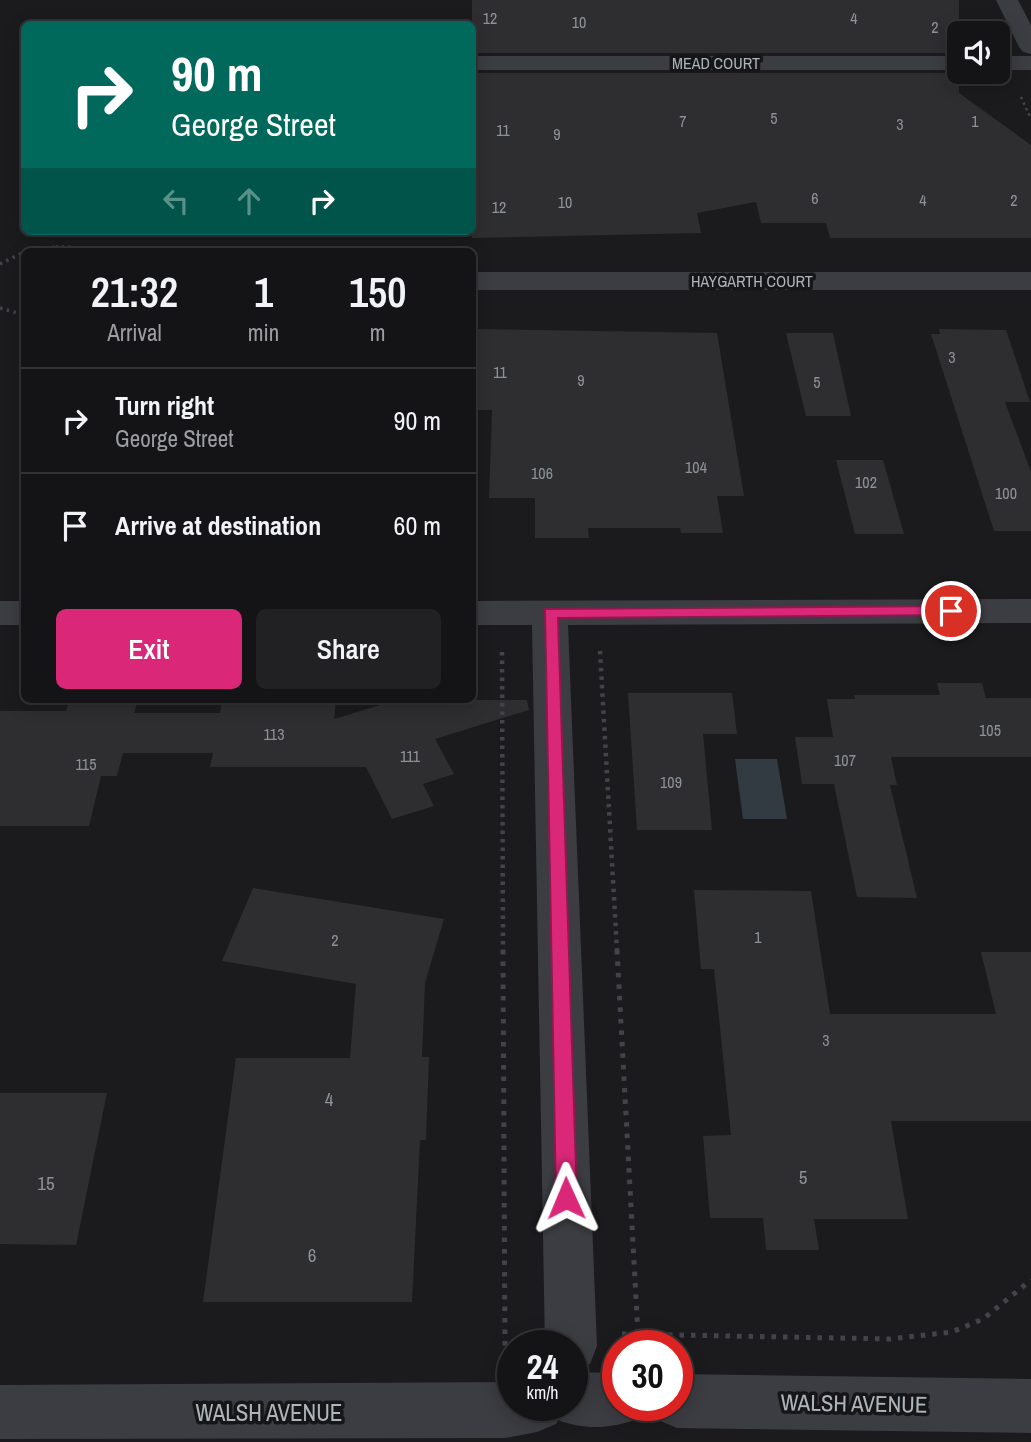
<!DOCTYPE html>
<style>
:root{--surface:#141416;--page:#212123;--text:#f1f3f6;--muted:#9d9ea1;--line:#333335;--accent:#db2777}
body{margin:0;font-family:"Archivo Narrow",sans-serif;background:var(--page);color:var(--text);height:100vh;display:flex;flex-direction:column;font-size:26px;white-space:nowrap}
*{box-sizing:border-box;margin:0}
p{font-size:23px;color:var(--muted)}
.icon{flex:none;width:38px;height:38px;fill:none;stroke:currentColor;stroke-width:2;stroke-linecap:round;stroke-linejoin:round}
.map{position:relative;flex:1;overflow:hidden}
.panel{position:absolute;left:21px;top:248px;width:455px;height:455px;display:flex;flex-direction:column;background:var(--surface);border-radius:10px;box-shadow:0 4px 18px #0003,0 0 0 2px var(--line)}
.panel>*{flex:none}
.hud{position:absolute;left:21px;top:21px;width:455px;height:214px;border-radius:10px;box-shadow:0 4px 18px #0003,0 0 0 2px var(--line);background:#00695c;color:#fff;overflow:hidden}
.buttons{position:absolute;left:947px;top:21px;display:grid;gap:14px}
.buttons a{display:grid;place-items:center;width:63px;height:63px;border-radius:10px;background:var(--surface);box-shadow:0 4px 18px #0003,0 0 0 2px var(--line);font-size:35px}
.speed{position:absolute;left:497px;top:1330px;display:flex;gap:14px;font-size:35px;font-weight:700;text-align:center}
.speed>*{display:grid;place-content:center;width:91px;height:91px;border-radius:50%;background:var(--surface);box-shadow:0 4px 18px #0003,0 0 0 2px var(--line);line-height:1}
.speed small{font-size:18px;font-weight:400}
.speed .limit{border:10px solid #d22;background:#fff;color:#111}
.pin{position:absolute;display:grid;place-items:center;width:60px;height:60px;color:#fff;margin:-30px;border:4px solid #fff;border-radius:50%;box-shadow:0 2px 7px #0007}
.me{position:absolute;width:77px;margin:-38px;rotate:359deg;stroke-linejoin:round;filter:drop-shadow(0 0 5px #0008)}
.turn{display:flex;align-items:center;gap:24px;height:147px;padding:0 35px;font-size:32px}
.turn .icon{width:91px;height:91px;stroke-width:2.5}
.turn b{display:block;font-size:49px;line-height:60px}
.lanes{display:flex;align-items:center;height:66px;padding:0 35px;background:#0003;justify-content:center;gap:35px;direction:ltr}
.lanes .off{opacity:.35}
.eta{display:flex;justify-content:space-evenly;align-items:center;height:119px;text-align:center}
.eta b{font-size:42px;font-weight:600;line-height:49px}
.cta{display:flex;gap:14px;margin-top:auto;padding:14px 35px}
.cta a{flex:1;height:80px;border-radius:10px;background:var(--accent);color:#fff;font-size:28px;font-weight:600;line-height:80px;text-align:center}
.cta a+a{background:var(--page);color:var(--text)}
ul{padding:0;list-style:none}
li{display:flex;align-items:center;gap:21px;height:105px;padding:0 35px;border-top:2px solid var(--line)}
li div{flex:1}
li b{display:block;font-size:26px}
li em{font-style:normal}
.map>svg:first-child{display:block}
.water{fill:#313b41}
.building{fill:#2e2e31}
.lines{fill:none;stroke-linecap:round;stroke-linejoin:round}
.path-far3{stroke:#424449;stroke-width:2.5;stroke-dasharray:2.5 3.5;stroke-linecap:butt}
.path-far2{stroke:#424449;stroke-width:3.5;stroke-dasharray:2.5 4.5;stroke-linecap:butt}
.path-far1{stroke:#424449;stroke-width:4.5;stroke-dasharray:3.5 5;stroke-linecap:butt}
.path{stroke:#424449;stroke-width:5;stroke-dasharray:4.5 7;stroke-linecap:butt}
.minor{fill:#3c3d42;fill-rule:evenodd}
.route{fill:#db2777;stroke:#8e194d;stroke-width:2}
.labels{text-anchor:middle;dominant-baseline:central;stroke-width:7;stroke-linejoin:round;paint-order:stroke}
.number-label{font-size:16px;fill:#8d9298}
.far-street-label{font-size:16px;fill:#aeb4bc;stroke:#161618}
.near-number-label{font-size:19px;fill:#8d9298}
.near-street-label{font-size:23px;fill:#aeb4bc;stroke:#161618}
</style>
<div class="map">
<svg width="1031" height="1442" viewBox="0 0 1031 1442">
<rect width="100%" height="100%" fill="#1b1b1d"/>
<!-- water -->
<path class="water" d="M735,759h42l10,60h-44z"/>
<!-- building -->
<g class="building">
<rect x="472" y="0" width="487" height="53"/>
<path d="M472,73h487v20l72,52v93h-201l-4,-15h-65l-5,-21 -59,11 4,20 -229,5z"/>
<path d="M474,329l243,4 27,163h-27l6,37h-42l-1,-5h-92l1,10h-54v-40h-46l3,-88h-20z"/>
<path d="M939,329l67,1 24,72h-25l26,70v59h-37l-63,-197h9z"/>
<path d="M786,333h47l18,83h-45z"/>
<path d="M836,460h47l21,74h-49z"/>
<path d="M937,683h45l4,15h45v59h-140l6,28h-7l27,113 -60,-1 -23,-113h-32l-7,-47h38l-6,-38h28l-1,-4h86z"/>
<path d="M628,693h104l5,41h-34l9,96h-75z"/>
<path d="M92,700h46l-4,13h86l2,-13h114l-2,19 63,-19h130l2,10 -94,29 19,35 -31,10 11,22 -42,13 -26,-52h-156l3,-14h-90l-6,23h-16l-12,50h-89v-115h66l2,-7h24z"/>
<path d="M253,888l191,31 -19,64 -3,74h7l-3,83h-6l-8,162h-209l33,-244h114l6,-74 -134,-23z"/>
<path d="M694,890l117,1 19,123h166l-15,-62h50v169h-140l17,98h-94l5,31h-53l-3,-32h-53l-7,-82 28,-1 -17,-166h-13z"/>
<path d="M0,1093h107l-31,152 -76,-1z"/>
</g>
<g class="lines">
<!-- path-far3 -->
<g class="path-far3">
<path d="M1021,97l10,22"/>
<path d="M44,249l16,-3 20,3"/>
</g>
<!-- path-far2 -->
<g class="path-far2">
<path d="M68,247l36,5"/>
<path d="M25,252l29,-5"/>
<path d="M0,264l24,-12"/>
<path d="M0,308l24,7"/>
</g>
<!-- path-far1 -->
<g class="path-far1">
<path d="M600,651l17,300"/>
<path d="M502,652l1,299"/>
</g>
<!-- path -->
<g class="path">
<path d="M503,950l2,406"/>
<path d="M617,950l21,385"/>
<path d="M622,1334l268,5 62,-7 31,-13 48,-39"/>
</g>
<!-- minor -->
<g class="minor">
<path d="M996,0h22l13,25v29l-8,-2 -4,-5z"/>
<rect x="472" y="56" width="487" height="14"/>
<rect x="998" y="56" width="33" height="14"/>
<rect x="472" y="272" width="559" height="18"/>
<path d="M1031,599v24l-463,2 29,721 -7,18 -18,7v-25h-27l-13,-721h-60v-24z"/>
<rect x="0" y="601" width="24" height="24"/>
<path d="M572,1372l46,1v32h25l-6,14c-25,10 -54,11 -79,1l-2,4 -19,8 -32,6 -505,1v-54l513,-3v23h59z"/>
<path d="M677,1374l354,5v54l-354,-5 -19,-8 -6,-15h25z"/>
</g>
</g>
<!-- route -->
<path class="route" d="M951,606l5,2v7l-398,3 19,580 -3,7 -8,2 -7,-2 -3,-7 -11,-589z"/>
<g class="labels">
<!-- number labels -->
<g class="number-label">
<text x="490" y="18">12</text>
<text x="854" y="18">4</text>
<text x="579" y="22">10</text>
<text x="935" y="27">2</text>
<text x="774" y="118">5</text>
<text x="683" y="121">7</text>
<text x="975" y="121">1</text>
<text x="900" y="124">3</text>
<text x="503" y="130">11</text>
<text x="557" y="134">9</text>
<text x="815" y="198">6</text>
<text x="923" y="200">4</text>
<text x="1014" y="200">2</text>
<text x="565" y="202">10</text>
<text x="499" y="207">12</text>
<text x="952" y="357">3</text>
<text x="500" y="372">11</text>
<text x="581" y="380">9</text>
<text x="817" y="382">5</text>
<text x="696" y="467">104</text>
<text x="542" y="473">106</text>
<text x="866" y="482">102</text>
<text x="1006" y="493">100</text>
<text x="990" y="730">105</text>
<text x="274" y="734">113</text>
<text x="410" y="756">111</text>
<text x="845" y="760">107</text>
<text x="86" y="764">115</text>
<text x="671" y="782">109</text>
<text x="758" y="937">1</text>
<text x="335" y="940">2</text>
<text x="826" y="1040">3</text>
</g>
<!-- far-street labels -->
<g class="far-street-label">
<text x="716" y="63">MEAD COURT</text>
<text x="752" y="281">HAYGARTH COURT</text>
</g>
<!-- near-number labels -->
<g class="near-number-label">
<text x="329" y="1099">4</text>
<text x="803" y="1177">5</text>
<text x="46" y="1183">15</text>
<text x="312" y="1255">6</text>
</g>
<!-- near-street labels -->
<g class="near-street-label">
<text transform="translate(854 1403) rotate(1)">WALSH AVENUE</text>
<text x="269" y="1412">WALSH AVENUE</text>
</g>
</g>
</svg>
<div class="buttons">
<a><svg class="icon" aria-label="sound" viewBox="0 0 24 24"><path d="M4 9h4l5-4v14l-5-4H4zM17 9q2 3 0 6"/></svg></a>
</div>
<div class="speed"><div>24<small>km/h</small></div><div class="limit">30</div></div>
<div class="pin" style="left:951px;top:611px;background:#d93025"><svg class="icon" aria-label="arrive" viewBox="0 0 24 24"><path d="M6 21V4h12l-3 4 3 4H6"/></svg></div>
<svg class="me" style="left:566px;top:1198px" viewBox="-20 -20 40 40"><path d="M0-17L14 15 0 8-14 15z" fill="#db2777" stroke="#fff" stroke-width="4"/></svg>
<div class="hud">
<div class="turn"><svg class="icon" aria-label="right" viewBox="0 0 24 24"><path d="M7 20v-9h11M14 6l5 5-5 5"/></svg><div><b>90 m</b>George Street</div></div>
<div class="lanes"><svg class="icon off" aria-label="left" viewBox="0 0 24 24"><path d="M17 20v-9H6M10 6l-5 5 5 5"/></svg><svg class="icon off" aria-label="ahead" viewBox="0 0 24 24"><path d="M12 20V5M6 11l6-6 6 6"/></svg><svg class="icon" aria-label="right" viewBox="0 0 24 24"><path d="M7 20v-9h11M14 6l5 5-5 5"/></svg></div>
</div>
<section class="panel">
<div class="eta">
<div><b>21:32</b><p>Arrival</p></div>
<div><b>1</b><p>min</p></div>
<div><b>150</b><p>m</p></div>
</div>
<ul>
<li><svg class="icon" aria-label="right" viewBox="0 0 24 24"><path d="M7 20v-9h11M14 6l5 5-5 5"/></svg><div><b>Turn right</b><p>George Street</p></div><em>90 m</em></li>
<li><svg class="icon" aria-label="arrive" viewBox="0 0 24 24"><path d="M6 21V4h12l-3 4 3 4H6"/></svg><div><b>Arrive at destination</b></div><em>60 m</em></li>
</ul>
<div class="cta"><a>Exit</a><a>Share</a></div>
</section>
</div>
